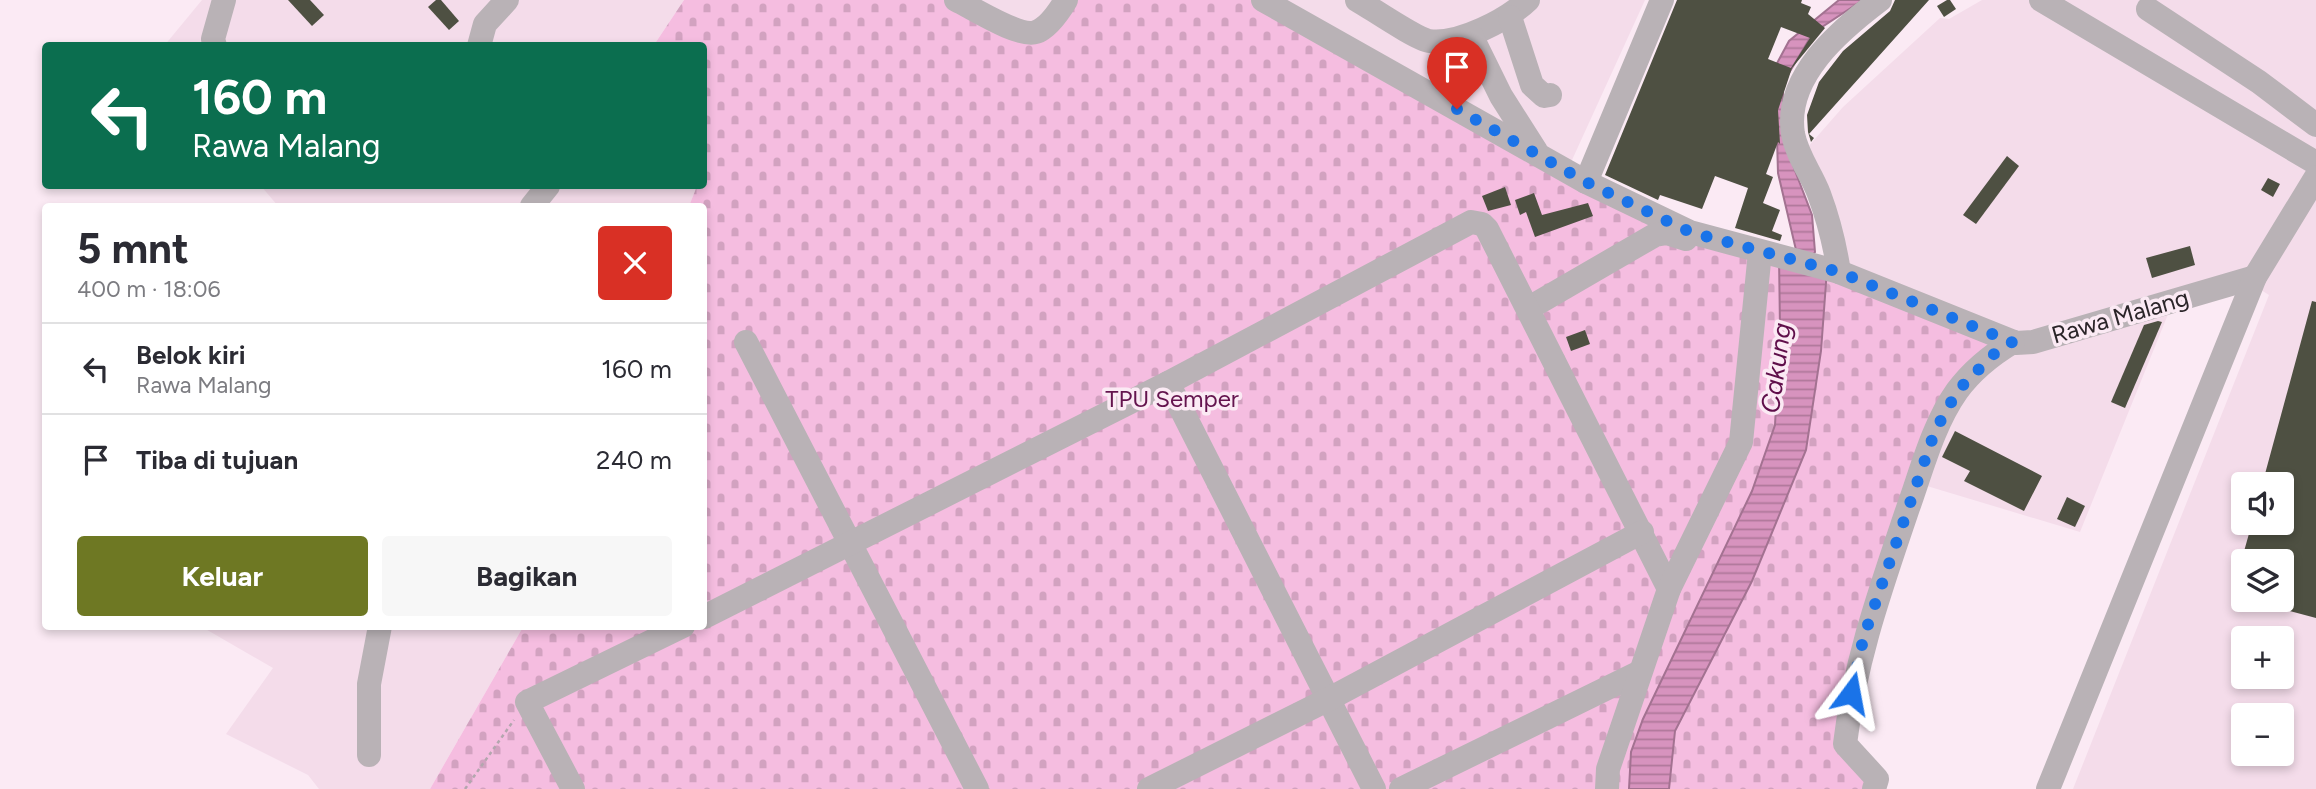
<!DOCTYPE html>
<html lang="id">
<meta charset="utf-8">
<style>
:root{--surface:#fff;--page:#f7f7f7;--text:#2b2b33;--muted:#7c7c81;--line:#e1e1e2;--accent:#6e7823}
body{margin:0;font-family:Figtree,sans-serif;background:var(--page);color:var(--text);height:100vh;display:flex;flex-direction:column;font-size:26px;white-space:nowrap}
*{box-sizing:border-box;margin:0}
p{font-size:23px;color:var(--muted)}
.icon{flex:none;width:38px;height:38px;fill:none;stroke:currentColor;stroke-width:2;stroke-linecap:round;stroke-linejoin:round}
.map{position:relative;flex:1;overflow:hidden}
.side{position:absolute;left:42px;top:203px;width:665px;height:427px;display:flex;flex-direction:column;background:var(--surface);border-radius:7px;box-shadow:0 4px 10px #0003}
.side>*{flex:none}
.top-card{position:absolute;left:42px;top:42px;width:665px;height:147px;border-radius:7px;box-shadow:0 4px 10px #0003;background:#0b6e4f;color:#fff;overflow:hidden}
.buttons{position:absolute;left:2231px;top:472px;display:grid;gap:14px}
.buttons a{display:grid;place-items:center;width:63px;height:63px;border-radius:7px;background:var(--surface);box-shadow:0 4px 10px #0003;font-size:35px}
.pin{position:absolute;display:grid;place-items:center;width:60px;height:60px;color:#fff;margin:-72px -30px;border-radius:50% 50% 50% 0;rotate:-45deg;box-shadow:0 0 7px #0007}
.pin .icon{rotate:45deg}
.me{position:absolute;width:77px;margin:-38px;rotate:13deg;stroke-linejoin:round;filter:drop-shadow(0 0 5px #0008)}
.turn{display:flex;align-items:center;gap:24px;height:147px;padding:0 35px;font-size:32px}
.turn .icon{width:91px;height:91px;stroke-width:2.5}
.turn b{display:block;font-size:49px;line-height:60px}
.round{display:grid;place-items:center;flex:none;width:74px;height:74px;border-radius:7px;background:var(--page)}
.headline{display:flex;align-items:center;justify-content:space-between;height:119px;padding:0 35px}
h1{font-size:42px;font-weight:700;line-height:52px}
.button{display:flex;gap:14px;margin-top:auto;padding:14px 35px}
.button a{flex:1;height:80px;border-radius:7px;background:var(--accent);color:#fff;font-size:28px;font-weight:700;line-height:80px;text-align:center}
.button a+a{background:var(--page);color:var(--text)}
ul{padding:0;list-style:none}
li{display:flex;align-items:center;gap:21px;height:91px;padding:0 35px;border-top:2px solid var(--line)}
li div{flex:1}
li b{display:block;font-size:26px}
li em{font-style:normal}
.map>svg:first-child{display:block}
.built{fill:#f4dcea;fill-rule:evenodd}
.cemetery{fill:url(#cemetery-stones)}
.water{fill:url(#water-rules);stroke:#a37291;stroke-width:2}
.building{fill:#4e5042;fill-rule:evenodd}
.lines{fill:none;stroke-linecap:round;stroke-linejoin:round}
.path{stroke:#b3a6ae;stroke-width:2.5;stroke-dasharray:3.5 3.5;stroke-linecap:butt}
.minor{stroke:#b9b2b6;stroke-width:24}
.route{stroke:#1a73e8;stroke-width:12;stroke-dasharray:0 21.6}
.labels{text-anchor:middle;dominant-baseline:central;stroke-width:7;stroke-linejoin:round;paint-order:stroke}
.street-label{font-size:24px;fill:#2b2529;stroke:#fbeaf4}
.park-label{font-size:24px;fill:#64144e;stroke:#fbeaf4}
.water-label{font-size:26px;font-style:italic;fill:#5f0e4a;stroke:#fbeaf4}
</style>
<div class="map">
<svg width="2316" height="789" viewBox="0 0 2316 789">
<defs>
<pattern id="cemetery-stones" width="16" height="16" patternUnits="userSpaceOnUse" patternTransform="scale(1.75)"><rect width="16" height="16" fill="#f5bde0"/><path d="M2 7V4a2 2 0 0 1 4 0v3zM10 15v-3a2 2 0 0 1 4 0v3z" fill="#d2a2c0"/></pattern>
<pattern id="water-rules" width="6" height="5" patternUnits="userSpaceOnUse" patternTransform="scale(1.75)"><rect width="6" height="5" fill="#d793be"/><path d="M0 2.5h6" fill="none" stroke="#af789a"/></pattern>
</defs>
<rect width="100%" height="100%" fill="#fbeaf4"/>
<!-- built -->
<g class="built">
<path d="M202,0h482l-30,45 -490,1z"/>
<path d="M960,0h106l-22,27z"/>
<path d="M1261,0h384l-78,171z"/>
<path d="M1982,0h334v789h-243l196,-494 -24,-15 -70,17 -95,235 -163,-49 -78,-211 -32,-124 36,-41 97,-89 9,1zM2244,485h38v38h-38zM2244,562h38v38h-38zM2244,639h38v38h-38zM2244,716h38v38h-38z"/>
<path d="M261,186h436l-8,20h-411z"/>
<path d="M202,627h321l-93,162h-111l-11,-14 -82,-41 47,-66z"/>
</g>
<!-- cemetery -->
<path class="cemetery" d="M684,0h276l61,32 45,-32h195l429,232 323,110 -78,89 -90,312 29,46h-1444l93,-162 181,-1v-420h-15l8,-20h7v-140l-50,-1z"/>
<!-- water -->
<g class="water">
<path d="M1839,0h24l-50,33 -30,50v31l11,54 18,47 3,37 -6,9 -13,-11 -18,-77 -3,-106 14,-26z"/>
<path d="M1779,256l48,13 -6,82 -15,99 -54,131 -77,150 -6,58h-40l2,-37 12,-33 109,-228 23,-66 5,-96z"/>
</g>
<!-- building -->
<g class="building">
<path d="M288,0h22l14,15 -12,11z"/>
<path d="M436,0h5l18,21 -10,9 -21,-23z"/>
<path d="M1677,0h125l-1,3 10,4 -3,7 17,14 -33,40 -14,42 2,34 -2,-2 -12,32 7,3 -10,26 17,7 -8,21 10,4 -2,6 -45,-13 13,-40 -33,-12 -13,33 -42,-14 -2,5 -53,-25zM1781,27l29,11 -19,30 -23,-9z"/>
<path d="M1895,0h34l-120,134 5,4 -3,4 -3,-10 -1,-17 12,-33 24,-31 47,-40z"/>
<path d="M1947,0h3l6,9 -12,8 -7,-11z"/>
<path d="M2007,156l12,10 -43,58 -13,-9z"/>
<path d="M2268,178l12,6 -7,13 -12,-7z"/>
<path d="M1505,187l6,18 -23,6 -6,-15z"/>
<path d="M1534,193l8,22 46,-12 5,13 -58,21 -9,-25 -6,3 -5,-15z"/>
<path d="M2190,246l5,19 -43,13 -6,-20z"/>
<path d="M2312,301l4,1v316l-34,-9v-47h-41l11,-39h30v-38h-20z"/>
<path d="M2158,321l4,1 -37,86 -14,-6 33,-77z"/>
<path d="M1585,330l5,14 -19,7 -5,-14z"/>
<path d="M1955,431l87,45 -18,35 -60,-30 6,-10 -28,-14z"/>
<path d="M2067,497l18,9 -10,21 -18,-8z"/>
</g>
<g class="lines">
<!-- path -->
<path class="path" d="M465,789l49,-69"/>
<!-- minor -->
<g class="minor">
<path d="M956,0c17,8 63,38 80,32 12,-4 24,-22 30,-32"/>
<path d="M1263,0l323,182 104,50 149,40 177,71 17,-1 222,-65"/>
<path d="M1357,0c14,8 59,39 72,41 30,4 78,-21 99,-41"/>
<path d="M2041,0l275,163"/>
<path d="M2148,9l111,73 57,43"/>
<path d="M1510,17l22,68 12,11 6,-1"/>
<path d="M1471,35l30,61 35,55"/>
<path d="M215,46l-2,-7 11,-39"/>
<path d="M479,46l6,-22 22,-24"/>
<path d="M1586,182l76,-182"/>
<path d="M532,206l16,-20"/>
<path d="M1839,272c-4,-26 -11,-54 -20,-78 -8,-21 -22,-38 -26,-60 -9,-57 46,-103 87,-134"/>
<path d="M1529,308l126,-73 12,-2 19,6"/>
<path d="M746,342l231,447"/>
<path d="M1168,383l206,406"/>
<path d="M704,617l464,-234 303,-161 11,2 5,5 182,360"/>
<path d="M369,755v-71l11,-58"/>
<path d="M573,789l-46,-87 156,-76"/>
<path d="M1149,789l178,-89 315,-168"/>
<path d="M1401,789l237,-116"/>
<path d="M1607,789l1,-20 61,-180 72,-147 19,-190"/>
<path d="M1874,789l3,-10 -32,-35c10,-84 36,-156 63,-236 14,-39 25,-83 49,-117 14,-19 36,-37 56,-49"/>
<path d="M2048,789l207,-512 61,-100"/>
</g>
</g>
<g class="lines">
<!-- route -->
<path class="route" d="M1457,109l129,73 104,50 149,40 173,70 -16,10 -38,38 -23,41 -71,205 -13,57"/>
</g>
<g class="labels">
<!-- street labels -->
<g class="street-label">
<text transform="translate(2120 316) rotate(-16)">Rawa Malang</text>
</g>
<!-- park labels -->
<g class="park-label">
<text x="1172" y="398">TPU Semper</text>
</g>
<!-- water labels -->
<g class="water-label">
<text transform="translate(1776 368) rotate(-82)">Cakung</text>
</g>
</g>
</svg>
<div class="buttons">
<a><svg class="icon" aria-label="sound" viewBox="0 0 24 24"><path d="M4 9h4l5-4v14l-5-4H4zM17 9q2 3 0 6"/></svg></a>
<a><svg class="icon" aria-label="layers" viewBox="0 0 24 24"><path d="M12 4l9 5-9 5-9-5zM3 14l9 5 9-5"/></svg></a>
<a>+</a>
<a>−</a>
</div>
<div class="pin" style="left:1457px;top:109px;background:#d93025"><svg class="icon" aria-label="arrive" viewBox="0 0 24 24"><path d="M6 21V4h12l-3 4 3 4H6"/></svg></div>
<svg class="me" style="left:1851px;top:693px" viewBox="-20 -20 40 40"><path d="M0-17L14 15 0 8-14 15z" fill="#1a73e8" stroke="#fff" stroke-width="4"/></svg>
<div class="top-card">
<div class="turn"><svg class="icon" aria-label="left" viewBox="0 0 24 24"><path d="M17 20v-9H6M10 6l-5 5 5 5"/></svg><div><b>160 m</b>Rawa Malang</div></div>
</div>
<section class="side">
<div class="headline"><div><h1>5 mnt</h1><p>400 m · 18:06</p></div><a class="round" style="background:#d93025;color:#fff"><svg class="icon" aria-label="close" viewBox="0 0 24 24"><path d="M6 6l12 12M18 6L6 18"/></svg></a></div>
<ul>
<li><svg class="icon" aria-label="left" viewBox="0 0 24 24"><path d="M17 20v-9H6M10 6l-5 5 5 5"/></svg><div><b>Belok kiri</b><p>Rawa Malang</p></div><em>160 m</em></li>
<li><svg class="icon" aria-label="arrive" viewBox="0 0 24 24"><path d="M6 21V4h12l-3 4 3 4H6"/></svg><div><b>Tiba di tujuan</b></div><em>240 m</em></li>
</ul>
<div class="button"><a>Keluar</a><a>Bagikan</a></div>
</section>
</div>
